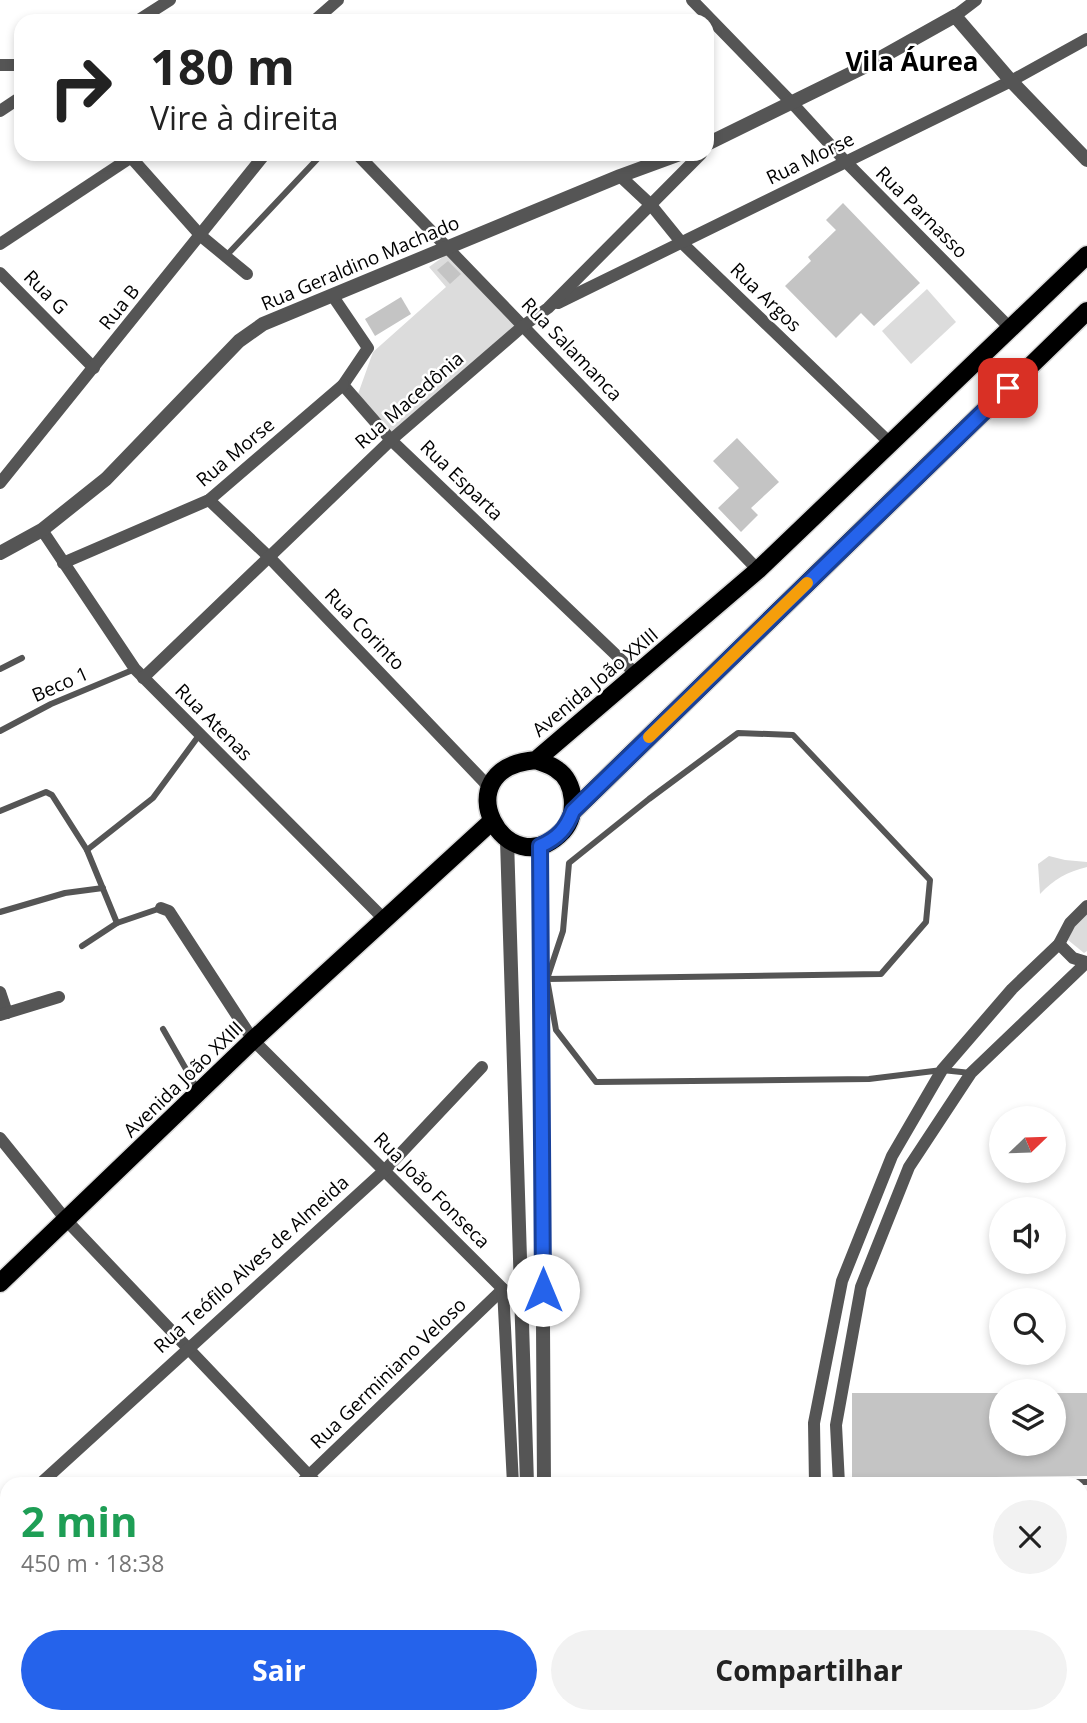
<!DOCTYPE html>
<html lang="pt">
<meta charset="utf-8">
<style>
:root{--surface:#fff;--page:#f2f2f2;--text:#222;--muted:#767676;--accent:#2563eb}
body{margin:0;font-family:"Open Sans",sans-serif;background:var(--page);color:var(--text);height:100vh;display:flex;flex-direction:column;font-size:26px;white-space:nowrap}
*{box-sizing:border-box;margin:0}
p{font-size:23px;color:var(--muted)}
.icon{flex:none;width:38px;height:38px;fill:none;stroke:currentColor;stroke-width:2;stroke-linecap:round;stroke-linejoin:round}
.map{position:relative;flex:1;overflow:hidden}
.panel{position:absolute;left:0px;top:1477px;width:1088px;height:247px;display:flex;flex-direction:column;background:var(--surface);border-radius:21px 21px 0 0;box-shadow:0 4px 10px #0003}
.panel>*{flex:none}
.hud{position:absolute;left:14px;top:14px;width:700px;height:147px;border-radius:21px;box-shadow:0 4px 10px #0003;background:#fff;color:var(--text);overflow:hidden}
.needle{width:46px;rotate:67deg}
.buttons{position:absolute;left:989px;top:1106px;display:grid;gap:14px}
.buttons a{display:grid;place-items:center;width:77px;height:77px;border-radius:50%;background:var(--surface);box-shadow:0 4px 10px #0003;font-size:35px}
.pin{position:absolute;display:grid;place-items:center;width:60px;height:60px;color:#fff;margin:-30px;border-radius:14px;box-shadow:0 4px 10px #0006}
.me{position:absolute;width:77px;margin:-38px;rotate:0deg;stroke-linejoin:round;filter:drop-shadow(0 0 5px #0008)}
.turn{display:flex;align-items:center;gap:24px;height:147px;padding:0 21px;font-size:32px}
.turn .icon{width:91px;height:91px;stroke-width:2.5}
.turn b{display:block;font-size:49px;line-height:60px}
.round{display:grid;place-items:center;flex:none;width:74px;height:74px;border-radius:37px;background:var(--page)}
.head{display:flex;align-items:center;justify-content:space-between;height:119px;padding:0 21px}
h1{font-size:42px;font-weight:700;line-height:52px;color:#1e9e55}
.button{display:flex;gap:14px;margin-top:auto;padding:14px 21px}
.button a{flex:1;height:80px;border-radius:42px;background:var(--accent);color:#fff;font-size:28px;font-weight:700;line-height:80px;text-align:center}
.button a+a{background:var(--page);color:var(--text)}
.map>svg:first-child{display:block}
.green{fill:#dcdcdc}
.water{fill:#a3a3a3}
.building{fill:#c4c4c4}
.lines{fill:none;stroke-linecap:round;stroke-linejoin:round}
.primary-casing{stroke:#dbdbdb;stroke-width:21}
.service{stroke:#555;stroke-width:6}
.minor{stroke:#555;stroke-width:12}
.tertiary{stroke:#555;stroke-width:14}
.primary{stroke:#000;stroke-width:18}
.route-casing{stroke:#184099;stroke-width:18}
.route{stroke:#2563eb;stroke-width:12}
.slow{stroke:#f59e0b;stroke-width:12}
.labels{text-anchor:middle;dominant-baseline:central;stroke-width:5;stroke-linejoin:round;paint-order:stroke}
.street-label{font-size:19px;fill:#000;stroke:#fff}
.district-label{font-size:26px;font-weight:bold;fill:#000;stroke:#fff}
</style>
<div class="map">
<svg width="1087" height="1723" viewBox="0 0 1087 1723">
<rect width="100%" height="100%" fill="#fff"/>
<!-- green -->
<g class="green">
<path d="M447,254l70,70 -125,109 -34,-39 15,-42 73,-65 -17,-20z"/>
<path d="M927,289l29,33 -45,42 -29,-33z"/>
<path d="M1049,856l16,4 22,2v5c-20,5 -33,12 -47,27l-2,-30z"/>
<path d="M1087,912v39l-3,2 -16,-13 10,-22z"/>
</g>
<!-- water -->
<path class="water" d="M1082,1616l5,2 -2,32 2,20 -5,5z"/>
<!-- building -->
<g class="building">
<path d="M843,203l77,80 -46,43 -13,-13 -25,25 -51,-52 26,-25 -3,-4 28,-27 -10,-10z"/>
<path d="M448,261l13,13 -11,10 -13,-14z"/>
<path d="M401,297l10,17 -36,22 -10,-17z"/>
<path d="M737,438l42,44 -28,26 7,7 -17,17 -23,-24 21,-20 -26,-27z"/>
<path d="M852,1393h149v51h53v-51h33v83l-190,2 -6,6h-39z"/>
</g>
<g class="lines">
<!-- primary casing -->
<g class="primary-casing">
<g id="primary">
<path d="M536,760c7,3 15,5 20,9 20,12 22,46 7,62 -56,59 -123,-63 -27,-71l222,-190 329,-315"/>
<path d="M573,811l514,-500"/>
<path d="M0,1283l253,-243 238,-218"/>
</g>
</g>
<!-- service -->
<g class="service">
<path d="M226,256l96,-102"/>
<path d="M0,669l22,-11"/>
<path d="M0,731l51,-27 84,-35"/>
<path d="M0,811l46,-19 6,3 35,55 30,73"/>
<path d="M87,850l66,-52 47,-64"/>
<path d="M0,912l65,-19 38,-5"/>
<path d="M82,946l35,-23 44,-15"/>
<path d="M547,979l334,-5 45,-52 4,-42 -137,-145 -55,-2 -89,66 -80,64 -6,68 -16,48 9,51 40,52 273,-3 73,-9 29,3"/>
<path d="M163,1029l35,61"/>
<path d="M897,1484l190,-2"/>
<path d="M1043,1723l3,-6"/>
</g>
<!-- minor -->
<g class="minor">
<path d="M692,0l101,104 53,58 164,166"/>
<path d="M955,16l21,-16"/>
<path d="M137,21l33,-21"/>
<path d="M314,21l24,-21"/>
<path d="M0,65h21"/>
<path d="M0,111l21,-14"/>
<path d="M128,154l73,82 46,38"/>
<path d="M357,154l401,416"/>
<path d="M620,176l31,29 30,37 209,201"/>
<path d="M0,244l136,-90"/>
<path d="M0,273l94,95"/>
<path d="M332,295l36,53 -25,37 48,55 246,235"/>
<path d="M558,303l453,-222 76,-42"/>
<path d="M0,483l265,-329"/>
<path d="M209,500l59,56 222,232"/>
<path d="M42,530l93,139 249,250"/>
<path d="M63,563l146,-63 134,-115"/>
<path d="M143,678l248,-238 132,-114 25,-18 153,-154"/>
<path d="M161,908l8,3 84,129 250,249 10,195"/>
<path d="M1059,944l14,14 13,4"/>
<path d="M0,992l7,21"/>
<path d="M0,1015l59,-18"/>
<path d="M0,1138l67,83 250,263"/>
<path d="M40,1484l345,-314 97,-103"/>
<path d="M300,1484l203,-195"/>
<path d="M815,1484l-1,-61 28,-142 50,-125 50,-86 70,-81 47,-45 11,-21 17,-17"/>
<path d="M839,1484l-3,-59 25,-138 48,-120 62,-94 116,-111"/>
<path d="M0,1521l7,-6"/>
<path d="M0,1542l7,7"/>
<path d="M164,1717l6,6"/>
<path d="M862,1717l2,6"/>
<path d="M885,1717l3,6"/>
<path d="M41,1723l7,-6"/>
<path d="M298,1723l7,-6"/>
</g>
<!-- tertiary -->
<g class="tertiary">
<path d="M707,144l157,-77 91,-51 56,65 76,79"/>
<path d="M0,553l42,-23 64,-51 133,-138 24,-17 357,-148 60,-22"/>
<path d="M507,840l20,644"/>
<path d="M540,846l4,638"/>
<path d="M530,1717l1,6"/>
<path d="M551,1717v6"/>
</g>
<!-- primary -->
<use href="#primary" class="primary"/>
</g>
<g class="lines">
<!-- route casing -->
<g class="route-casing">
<path id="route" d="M543,1290l-3,-444c18,-8 26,-17 33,-35l435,-423"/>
</g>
<!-- route -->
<use href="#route" class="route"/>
<!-- slow -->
<path class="slow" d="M649,737l158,-154"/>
</g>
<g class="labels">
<!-- street labels -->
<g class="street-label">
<text transform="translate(810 158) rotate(-26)">Rua Morse</text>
<text transform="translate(922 212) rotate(45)">Rua Parnasso</text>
<text transform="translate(360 263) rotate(-23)">Rua Geraldino Machado</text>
<text transform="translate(46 292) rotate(45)">Rua G</text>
<text transform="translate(766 297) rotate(44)">Rua Argos</text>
<text transform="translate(119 307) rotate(-51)">Rua B</text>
<text transform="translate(572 349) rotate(46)">Rua Salamanca</text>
<text transform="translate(409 400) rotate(-41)">Rua Macedônia</text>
<text transform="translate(235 452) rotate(-40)">Rua Morse</text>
<text transform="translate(462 480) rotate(44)">Rua Esparta</text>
<text transform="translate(365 629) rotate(46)">Rua Corinto</text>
<text transform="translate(595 682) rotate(-40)">Avenida João XXIII</text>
<text transform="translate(60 684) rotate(-24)">Beco 1</text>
<text transform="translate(214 722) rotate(45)">Rua Atenas</text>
<text transform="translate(183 1079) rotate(-44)">Avenida João XXIII</text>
<text transform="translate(432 1190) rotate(45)">Rua João Fonseca</text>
<text transform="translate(251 1264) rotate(-42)">Rua Teófilo Alves de Almeida</text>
<text transform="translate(388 1373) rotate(-44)">Rua Germiniano Veloso</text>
</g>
<!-- district labels -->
<g class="district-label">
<text x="912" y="61">Vila Áurea</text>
</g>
</g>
</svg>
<div class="buttons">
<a><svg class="needle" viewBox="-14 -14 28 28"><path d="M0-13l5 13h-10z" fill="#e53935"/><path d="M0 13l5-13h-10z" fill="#767676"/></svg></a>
<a><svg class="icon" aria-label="sound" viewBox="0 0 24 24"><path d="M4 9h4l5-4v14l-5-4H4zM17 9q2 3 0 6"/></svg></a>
<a><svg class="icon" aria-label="search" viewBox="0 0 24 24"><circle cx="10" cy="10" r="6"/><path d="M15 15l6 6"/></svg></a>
<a><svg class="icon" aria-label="layers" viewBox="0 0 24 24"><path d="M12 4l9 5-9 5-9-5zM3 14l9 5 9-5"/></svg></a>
</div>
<div class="pin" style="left:1008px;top:388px;background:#d93025"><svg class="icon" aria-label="arrive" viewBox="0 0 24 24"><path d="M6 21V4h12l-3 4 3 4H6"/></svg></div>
<svg class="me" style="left:543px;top:1290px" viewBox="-20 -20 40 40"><circle r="19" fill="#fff"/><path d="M0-13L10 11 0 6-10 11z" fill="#2563eb"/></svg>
<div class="hud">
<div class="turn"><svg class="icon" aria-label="right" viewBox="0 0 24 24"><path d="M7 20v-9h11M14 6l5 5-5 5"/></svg><div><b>180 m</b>Vire à direita</div></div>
</div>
<section class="panel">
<div class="head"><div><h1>2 min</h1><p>450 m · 18:38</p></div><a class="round"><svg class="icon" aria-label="close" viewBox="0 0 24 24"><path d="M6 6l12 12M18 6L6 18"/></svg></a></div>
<div class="button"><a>Sair</a><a>Compartilhar</a></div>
</section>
</div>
